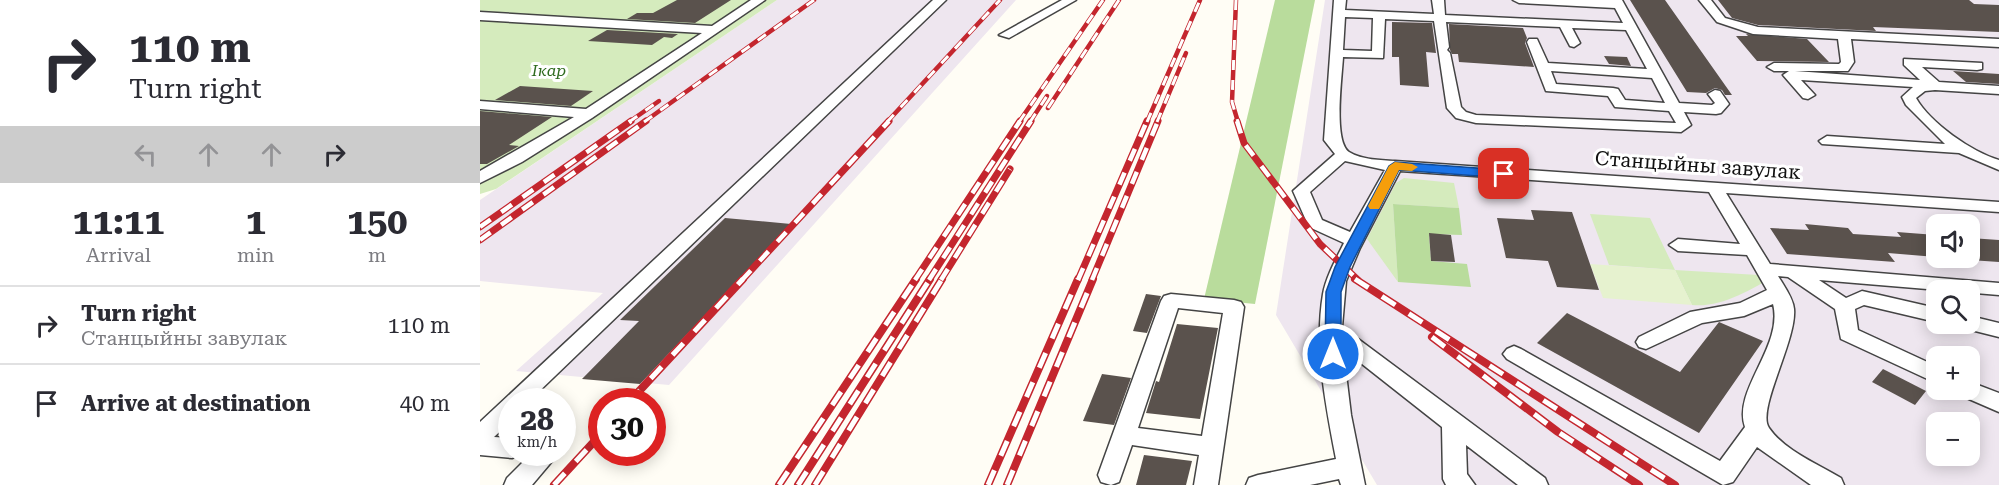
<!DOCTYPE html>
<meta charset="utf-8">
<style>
:root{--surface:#fff;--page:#f2f2f3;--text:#2b2b33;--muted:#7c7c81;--line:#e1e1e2}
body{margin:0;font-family:"Roboto Serif",serif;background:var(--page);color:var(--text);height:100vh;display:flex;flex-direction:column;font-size:22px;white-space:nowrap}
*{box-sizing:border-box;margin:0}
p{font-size:20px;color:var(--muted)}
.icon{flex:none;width:33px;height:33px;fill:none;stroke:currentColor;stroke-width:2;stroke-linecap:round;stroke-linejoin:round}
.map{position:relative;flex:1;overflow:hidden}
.sheet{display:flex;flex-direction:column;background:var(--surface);width:480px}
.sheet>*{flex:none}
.banner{background:#fff;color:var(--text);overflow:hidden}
.controls{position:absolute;left:1446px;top:214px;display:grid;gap:12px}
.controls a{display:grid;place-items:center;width:54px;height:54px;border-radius:12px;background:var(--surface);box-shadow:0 3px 15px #0003;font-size:30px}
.speed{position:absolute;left:18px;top:388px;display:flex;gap:12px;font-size:30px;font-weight:700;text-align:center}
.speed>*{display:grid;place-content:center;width:78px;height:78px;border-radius:50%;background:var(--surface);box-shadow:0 3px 15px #0003;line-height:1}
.speed small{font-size:15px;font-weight:400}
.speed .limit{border:9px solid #d22;background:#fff;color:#111}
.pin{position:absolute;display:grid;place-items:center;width:51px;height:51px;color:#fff;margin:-26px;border-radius:12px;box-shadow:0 3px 9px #0006}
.me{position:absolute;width:66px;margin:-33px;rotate:0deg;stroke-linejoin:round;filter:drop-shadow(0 0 4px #0008)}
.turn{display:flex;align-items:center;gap:21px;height:126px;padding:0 30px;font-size:27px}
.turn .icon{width:78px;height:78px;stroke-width:2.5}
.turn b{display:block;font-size:42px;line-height:51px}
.lanes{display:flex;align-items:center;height:57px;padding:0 30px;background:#0003;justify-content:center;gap:30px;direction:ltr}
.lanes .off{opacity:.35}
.eta{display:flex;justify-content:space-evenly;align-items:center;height:102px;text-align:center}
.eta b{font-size:36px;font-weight:700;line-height:42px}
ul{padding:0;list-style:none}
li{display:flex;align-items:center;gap:18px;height:78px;padding:0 30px;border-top:2px solid var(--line)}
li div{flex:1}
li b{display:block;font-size:22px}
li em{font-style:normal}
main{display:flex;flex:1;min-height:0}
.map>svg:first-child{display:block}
.industrial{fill:#eee6ef;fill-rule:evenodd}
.green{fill:#d5ebbd}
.forest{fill:#b9dc9c}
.pitch{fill:#e6f2cf}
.building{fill:#5a524d}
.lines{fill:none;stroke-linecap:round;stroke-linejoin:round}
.minor-casing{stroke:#444;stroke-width:3}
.minor{fill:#fff;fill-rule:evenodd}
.rail-far2-casing{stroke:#c4262e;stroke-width:4.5}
.rail-far1-casing{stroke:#c4262e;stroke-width:7}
.rail-casing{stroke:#c4262e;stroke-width:8}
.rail-far2{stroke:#fff;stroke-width:3;stroke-dasharray:10;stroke-linecap:butt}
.rail-far1{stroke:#fff;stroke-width:4.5;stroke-dasharray:13;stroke-linecap:butt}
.rail{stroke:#fff;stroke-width:5;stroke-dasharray:16;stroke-linecap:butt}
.route{fill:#1a73e8;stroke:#114b97;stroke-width:1.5}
.slow{fill:#f59e0b}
.labels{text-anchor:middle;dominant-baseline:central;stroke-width:6;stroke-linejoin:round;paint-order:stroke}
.far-park-label{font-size:16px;font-style:italic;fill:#2f6b1f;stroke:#fff}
.street-label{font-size:20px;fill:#111;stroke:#fff}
</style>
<main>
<section class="sheet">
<div class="banner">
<div class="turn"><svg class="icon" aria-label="right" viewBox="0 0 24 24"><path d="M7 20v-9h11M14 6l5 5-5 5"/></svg><div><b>110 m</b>Turn right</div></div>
<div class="lanes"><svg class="icon off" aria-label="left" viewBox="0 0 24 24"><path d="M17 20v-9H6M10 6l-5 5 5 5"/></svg><svg class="icon off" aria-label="ahead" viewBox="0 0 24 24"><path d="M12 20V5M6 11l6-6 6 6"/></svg><svg class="icon off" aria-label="ahead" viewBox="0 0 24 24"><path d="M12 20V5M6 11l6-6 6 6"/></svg><svg class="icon" aria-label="right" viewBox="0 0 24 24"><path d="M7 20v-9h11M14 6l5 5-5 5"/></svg></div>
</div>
<div class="eta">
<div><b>11:11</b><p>Arrival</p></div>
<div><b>1</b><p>min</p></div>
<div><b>150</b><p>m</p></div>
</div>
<ul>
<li><svg class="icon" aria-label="right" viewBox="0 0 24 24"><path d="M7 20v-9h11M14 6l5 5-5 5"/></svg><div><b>Turn right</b><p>Станцыйны завулак</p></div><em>110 m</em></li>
<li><svg class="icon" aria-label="arrive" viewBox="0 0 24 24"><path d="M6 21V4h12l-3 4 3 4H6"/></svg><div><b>Arrive at destination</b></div><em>40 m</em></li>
</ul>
</section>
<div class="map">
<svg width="1519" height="485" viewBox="0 0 1519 485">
<rect width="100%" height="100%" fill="#fffdf5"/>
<!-- industrial -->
<g class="industrial">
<path d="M297,0h239l-347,385 -153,-14 87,-78 -123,-12v-81z"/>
<path d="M845,0h674v485h-622l-101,-170zM1456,225h34v33h-34zM1456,291h34v33h-34zM1456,357h34v33h-34zM1456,423h34v33h-34z"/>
</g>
<!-- green -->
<g class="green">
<path d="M0,0h297l-281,189 -16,5z"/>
<path d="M924,178l50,5 5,25 -66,-4 5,78 -31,-43 29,-56z"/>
<path d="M1110,214l60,4 25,52 100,6c-25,14 -54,32 -83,29l-17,-35 -66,-5z"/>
</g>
<!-- forest -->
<g class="forest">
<path d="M795,0h40l-60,304 -51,-5z"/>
<path d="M913,204l66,4 3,27 -33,-1 2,27 36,3 4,23 -73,-5z"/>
</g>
<!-- pitch -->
<path class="pitch" d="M1110,264l85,6 17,35 -89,-7z"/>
<!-- building -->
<g class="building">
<path d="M197,0h54l-36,23 -68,-4 10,-6h16z"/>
<path d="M1150,0h35l67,95h-7l-3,-5 -7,-2 -9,5 -19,-1z"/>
<path d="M1238,0h251l5,4 25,1v27l-126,-5 3,4 -118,-6 -26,-7z"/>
<path d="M912,22l40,1 4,30 -10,-1 3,35 -29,-2 -1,-28h-7z"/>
<path d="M969,24l74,4 4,10 -2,5 9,24 -75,-5 -1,-8h-6l-2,-4z"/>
<path d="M127,30l71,4 -6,4 -8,-1 -12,8 -64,-4z"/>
<path d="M1266,34l61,5 22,23 -72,-1 -21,-25h12z"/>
<path d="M1124,56l23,1 4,9 -22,-2z"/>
<path d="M1473,71l46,3v10l-33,-2z"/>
<path d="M40,86l73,5 -22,15 -76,-6z"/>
<path d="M0,111l72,6 -43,28 10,1 -32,18h-7z"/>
<path d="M1051,210l41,2 27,78 -42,-3 -9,-26 -42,-3 -9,-40 37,2z"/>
<path d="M245,218l66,6 -151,160 -58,-5 57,-58 -19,-1z"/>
<path d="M1325,224l43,4 5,6 48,3 -4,-5 39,3v22l-48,-4 7,9 -108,-8 -17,-26 39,2z"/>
<path d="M949,233l22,2 4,27 -24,-1z"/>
<path d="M1490,238l29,2v22l-29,-2z"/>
<path d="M666,294l15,2 -14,37 -14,-2z"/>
<path d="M1087,313l113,59 39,-50 44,19 -64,92 -162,-90z"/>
<path d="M697,324l41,4 -18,91 -54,-6 10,-32 3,1z"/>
<path d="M1403,369l43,22 -11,14 -43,-23z"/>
<path d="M622,374l29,4 -17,47 -31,-4z"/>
<path d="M664,455l48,6 -6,24h-50z"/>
</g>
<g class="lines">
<!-- minor casing -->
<g class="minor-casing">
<g id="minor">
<path d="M271,0h14l-173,118 -70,44 -42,21v-12l94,-54 -94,-8v-8l106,8 116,-76 -222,-13v-8l232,14z"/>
<path d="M453,0h13l-418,402h-16v18l-18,17 18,1v15l8,2 -8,3 -32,-3v-33z"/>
<path d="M582,0h14l-67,38 -10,-3z"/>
<path d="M854,0h12l-1,10 89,4 -2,-14h12l1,15 178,8 -8,-15 -96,-5 -6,-3h109l57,103 33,2 3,-2 -7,-9 7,-4 5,1 9,13 -8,9 -5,1 -32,-2 7,13 -10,7 -205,-9 -20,-5 -9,-10 -13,-87 -49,-2 -2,39 -40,-1c-1,20 -10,84 6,95 13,8 32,8 46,9l604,41v10l-273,-19 44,71 229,19v12l-180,-15 27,18 16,-7 74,17v14l-72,-17 -9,4 3,21 78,36v17l-95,-44 -6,-30 -47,-32 -10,-1c6,10 15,22 16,33 3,31 -38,101 -25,119 16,23 49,36 72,50l3,7h-33l-54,-38 -24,35 -10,3 -216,-126 -4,-5 4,-5 7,-3 7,3 199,112 25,-34c-13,-37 39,-81 28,-123l-29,12 -42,7 -56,26 -7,-2 -3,-5 3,-5 51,-25 50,-9 27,-13 -20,-35 -69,-4 -9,-6 9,-6 62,5 -31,-52 -309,-21 -40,77 -14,33 -4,46 203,151 3,7h-30l-52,-40 1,29 8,11h-29l-3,-6 -1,-52 -99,-78 8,66 14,70h-24l-2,-6 -29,6h-64l3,-7 9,-3 78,-16c-10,-52 -22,-111 -13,-165 3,-17 13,-35 21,-51l-35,-16 -16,-36 42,-37 -11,-14zM865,17l28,1 -1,33 -29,-1zM966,22l114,5 10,19 4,1 6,-4 -8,-15 54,2 21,39 -99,-6 -11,-24h-8l-2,3 19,49 62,5 7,11 54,4 7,12 -200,-8 -10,-3 -5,-5 -11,-54 -3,-3 2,-3zM1071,71l101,7 13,25 -40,-3 -7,-11 -5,-1 -57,-4zM865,161l40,9 -35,62 -28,-12 -12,-28z"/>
<path d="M1219,0h12l14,18 33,9 241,12v8l-148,-8 3,23 -6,9h-53l125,9 -16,-15v-6l78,4v6l-5,1 -55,-3 17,15 60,4v8l-64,-4 -10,1 -9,7c14,25 56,54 83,62v10l-40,-17 -137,-9 -3,-3 8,-5 118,8 -39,-39 -4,-8 11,-10 -112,-7 14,15 -7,4 -5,-1 -20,-23 6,-4h-15l-7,-4 7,-4 65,1 2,-2 -3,-23 -85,-5 -36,-12z"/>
<path d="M691,294l63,6 7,2 3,5 -26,178h-24l5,-30 -67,-10 -13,37 -8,3 -10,-3 -3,-7 63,-174 3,-5zM698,308l45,5 -21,123 -64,-8z"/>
<path d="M1490,316l29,7v14l-36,-9 -3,-4h10z"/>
<path d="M1490,382l29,11v19l-37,-16 -3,-6h11z"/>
<path d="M52,453h27l-27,32h-28l3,-7z"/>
</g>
</g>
<!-- minor -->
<use href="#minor" class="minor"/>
<!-- rail-far2 casing -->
<g class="rail-far2-casing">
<g id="rail-far2">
<path d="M756,0l-4,102 6,20"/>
<path d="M568,108l71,-108"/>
<path d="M149,122l30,-21"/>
<path d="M164,122l170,-122"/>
<path d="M407,122l113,-122"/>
<path d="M539,122l84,-122"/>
<path d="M550,122l17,-26"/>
<path d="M667,122l53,-122"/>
<path d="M677,122l29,-69"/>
</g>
</g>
<!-- rail-far1 casing -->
<g class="rail-far1-casing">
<g id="rail-far1">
<path d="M757,121l7,22 76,101 38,36"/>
<path d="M0,227l151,-106"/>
<path d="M0,240l166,-119"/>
<path d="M262,280l147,-159"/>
<path d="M435,280l105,-159"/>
<path d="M449,280l102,-159"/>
<path d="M461,280l69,-111"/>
<path d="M598,280l69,-159"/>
<path d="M612,280l66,-159"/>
</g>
</g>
<!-- rail casing -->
<g class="rail-casing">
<g id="rail">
<path d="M875,279l320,206"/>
<path d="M952,337l126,95 81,53"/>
<path d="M149,402l114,-123"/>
<path d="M74,485l48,-52"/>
<path d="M299,485l137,-206"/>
<path d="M318,485l132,-206"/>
<path d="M335,485l127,-206"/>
<path d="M508,485l90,-206"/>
<path d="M527,485l86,-206"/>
</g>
</g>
<!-- rail-far2 -->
<use href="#rail-far2" class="rail-far2"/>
<!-- rail-far1 -->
<use href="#rail-far1" class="rail-far1"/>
<!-- rail -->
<use href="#rail" class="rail"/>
</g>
<!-- route -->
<path class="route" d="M915,162l109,8 6,4 -6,4 -105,-8 -49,97 -9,25v62l-2,4h-11l-3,-4 1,-62 9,-25 54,-101z"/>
<!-- slow -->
<path class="slow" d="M915,162l17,2 6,3 -6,4 -13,-1 -20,39h-9l-2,-3 21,-40z"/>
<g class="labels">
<!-- far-park labels -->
<g class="far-park-label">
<text x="69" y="70">Ікар</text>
</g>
<!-- street labels -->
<g class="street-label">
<text transform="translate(1218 165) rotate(4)">Станцыйны завулак</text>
</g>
</g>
</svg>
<div class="controls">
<a><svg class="icon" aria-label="sound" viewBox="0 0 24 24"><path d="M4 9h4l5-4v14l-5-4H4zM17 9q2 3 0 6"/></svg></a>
<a><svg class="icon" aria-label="search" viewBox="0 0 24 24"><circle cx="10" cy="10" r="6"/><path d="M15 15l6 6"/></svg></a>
<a>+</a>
<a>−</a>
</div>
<div class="speed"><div>28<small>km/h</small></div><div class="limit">30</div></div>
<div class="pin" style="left:1024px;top:174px;background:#d93025"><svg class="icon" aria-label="arrive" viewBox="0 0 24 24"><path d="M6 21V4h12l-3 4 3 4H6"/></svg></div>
<svg class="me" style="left:853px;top:354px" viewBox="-20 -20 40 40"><circle r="17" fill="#1a73e8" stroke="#fff" stroke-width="3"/><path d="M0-11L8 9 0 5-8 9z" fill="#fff"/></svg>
</div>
</main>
